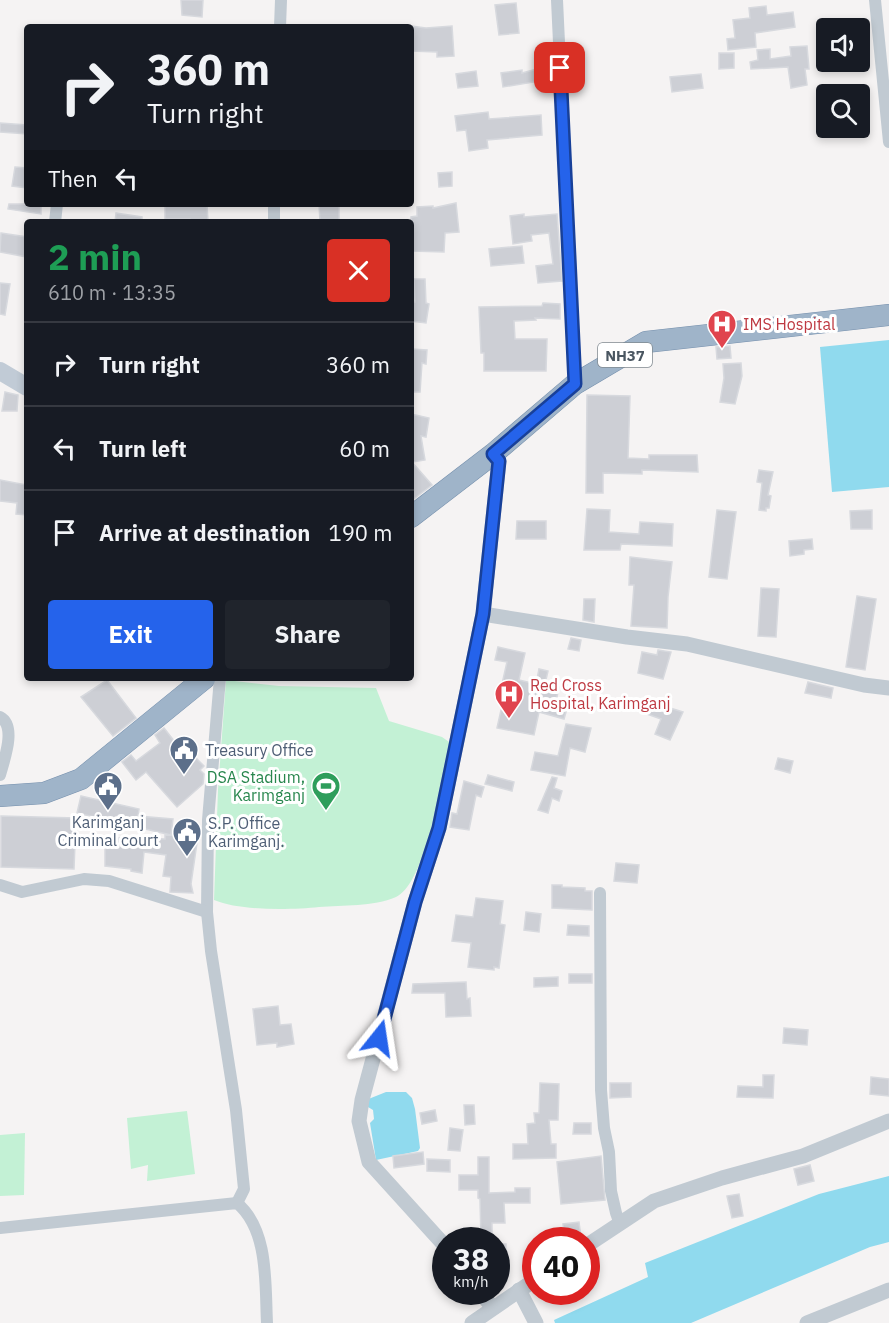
<!DOCTYPE html>
<meta charset="utf-8">
<style>
:root{--surface:#171b24;--page:#20242c;--text:#f1f3f6;--muted:#9ea1a6;--line:#363941;--accent:#2563eb}
body{margin:0;font-family:"IBM Plex Sans",sans-serif;background:var(--page);color:var(--text);height:100vh;display:flex;flex-direction:column;font-size:22px;white-space:nowrap}
*{box-sizing:border-box;margin:0}
p{font-size:20px;color:var(--muted)}
.icon{flex:none;width:33px;height:33px;fill:none;stroke:currentColor;stroke-width:2;stroke-linecap:round;stroke-linejoin:round}
.map{position:relative;flex:1;overflow:hidden}
.side{position:absolute;left:24px;top:219px;width:390px;height:462px;display:flex;flex-direction:column;background:var(--surface);border-radius:6px;box-shadow:0 3px 9px #0003}
.side>*{flex:none}
.top-card{position:absolute;left:24px;top:24px;width:390px;height:183px;border-radius:6px;box-shadow:0 3px 9px #0003;background:#171b24;color:var(--text);overflow:hidden}
.tools{position:absolute;left:816px;top:18px;display:grid;gap:12px}
.tools a{display:grid;place-items:center;width:54px;height:54px;border-radius:6px;background:var(--surface);box-shadow:0 3px 9px #0003;font-size:30px}
.speed{position:absolute;left:432px;top:1227px;display:flex;gap:12px;font-size:30px;font-weight:700;text-align:center}
.speed>*{display:grid;place-content:center;width:78px;height:78px;border-radius:50%;background:var(--surface);box-shadow:0 3px 9px #0003;line-height:1}
.speed small{font-size:15px;font-weight:400}
.speed .limit{border:9px solid #d22;background:#fff;color:#111}
.pin{position:absolute;display:grid;place-items:center;width:51px;height:51px;color:#fff;margin:-26px;border-radius:12px;box-shadow:0 3px 9px #0006}
.me{position:absolute;width:66px;margin:-33px;rotate:15deg;stroke-linejoin:round;filter:drop-shadow(0 0 4px #0008)}
.turn{display:flex;align-items:center;gap:21px;height:126px;padding:0 24px;font-size:27px}
.turn .icon{width:78px;height:78px;stroke-width:2.5}
.turn b{display:block;font-size:42px;line-height:51px}
.then{display:flex;align-items:center;height:57px;padding:0 24px;background:#0003;gap:12px;font-size:22px}
.round{display:grid;place-items:center;flex:none;width:63px;height:63px;border-radius:6px;background:var(--page)}
.headline{display:flex;align-items:center;justify-content:space-between;height:102px;padding:0 24px}
h1{font-size:36px;font-weight:800;line-height:45px;color:#1e9e55}
.action{display:flex;gap:12px;margin-top:auto;padding:12px 24px}
.action a{flex:1;height:69px;border-radius:6px;background:var(--accent);color:#fff;font-size:24px;font-weight:800;line-height:69px;text-align:center}
.action a+a{background:var(--page);color:var(--text)}
ul{padding:0;list-style:none}
li{display:flex;align-items:center;gap:18px;height:84px;padding:0 24px;border-top:2px solid var(--line)}
li div{flex:1}
li b{display:block;font-size:22px}
li em{font-style:normal}
.map>svg:first-child{display:block}
.green{fill:#c3f1d5}
.water{fill:#90daee}
.building{fill:#cdcfd5;stroke:#d7d9de;stroke-width:1.5}
.lines{fill:none;stroke-linecap:round;stroke-linejoin:round}
.trunk-casing{stroke:#7690ad;stroke-width:22}
.minor{stroke:#c1cad2;stroke-width:12}
.tertiary{stroke:#c1cad2;stroke-width:15}
.secondary{stroke:#c1cbd6;stroke-width:18}
.trunk{stroke:#9fb4c9;stroke-width:21}
.route-casing{stroke:#184099;stroke-width:15}
.route{stroke:#2563eb;stroke-width:10}
.labels{text-anchor:middle;dominant-baseline:central;stroke-width:6;stroke-linejoin:round;paint-order:stroke}
.shield{fill:#fff;stroke:#808990;stroke-width:1.5}
.shield-label{font-size:15px;font-weight:bold;fill:#4a5661}
.health-label{font-size:16px;fill:#be3a42;stroke:#fff;text-anchor:start}
.service-label{font-size:16px;fill:#4e5e75;stroke:#fff;text-anchor:start}
.leisure-label{font-size:16px;fill:#27864d;stroke:#fff;text-anchor:end}
</style>
<div class="map">
<svg width="889" height="1323" viewBox="0 0 889 1323">
<rect width="100%" height="100%" fill="#f5f3f3"/>
<!-- green -->
<g class="green">
<path d="M226,680l53,6 97,2 13,33 53,16 10,7c-10,32 -26,140 -56,153 -23,10 -53,8 -77,10 -28,3 -79,4 -105,-7l4,-110z"/>
<path d="M187,1111l8,63 -48,7 1,-16 -17,4 -4,-51z"/>
<path d="M25,1133l-1,62 -24,1v-61z"/>
</g>
<!-- water -->
<g class="water">
<path d="M889,340v147l-57,5 -12,-145z"/>
<path d="M386,1092h20l6,6 3,11 5,39 -2,3 -42,9 -6,-37 4,-4 -1,-9 -5,-3 -2,-7z"/>
<path d="M889,1176v66l-19,5 -179,76h-136l-1,-3 94,-43 -3,-14 174,-69z"/>
</g>
<!-- building -->
<g class="building">
<path d="M181,0h22l-1,17 -20,-2z"/>
<path d="M516,3l3,30 -20,2 -4,-30z"/>
<path d="M766,6l1,9 26,-3 2,15 -40,6 1,14 -28,3 -1,-11 8,-1 -2,-18 17,-2 -1,-10z"/>
<path d="M411,26l15,2 26,-2 2,30 -17,1v-5l-26,-1z"/>
<path d="M807,46l2,23h-4l2,16 -16,3 -3,-21 -37,2 -1,-7 8,-2 -1,-10 13,-1v10l21,-3 -1,-9z"/>
<path d="M719,53h15v15l-15,1z"/>
<path d="M537,69l3,12 -37,6 -2,-14 21,-3v3z"/>
<path d="M476,71l2,15 -20,2 -2,-14z"/>
<path d="M701,74l2,14 -31,4 -2,-15z"/>
<path d="M488,112l1,7 52,-4 1,20 -55,5 1,8 -19,3 -3,-21 -9,1 -2,-15z"/>
<path d="M0,123l27,2v9l-27,-2z"/>
<path d="M15,167l12,1v20l-15,-2z"/>
<path d="M452,172v14l-13,1 -1,-14z"/>
<path d="M456,203l3,29 -14,1 -1,19 -33,-1v-34l6,-1v-9l16,-1v2z"/>
<path d="M9,204h32v10l-33,-5z"/>
<path d="M165,204h42l1,18h-18v-3h-25z"/>
<path d="M319,204h20v18h-19z"/>
<path d="M116,213l26,4v5h-27z"/>
<path d="M524,214v3l33,-3 5,67 -24,2 -2,-17 17,-2 -4,-31 -18,2 1,6 -19,3 -3,-28z"/>
<path d="M1,233l26,4v20l-27,-5z"/>
<path d="M522,246l2,17 -33,3 -2,-17z"/>
<path d="M414,279h11l1,24 3,1 -3,19 -15,-2v-19h4z"/>
<path d="M0,283l10,1 -5,31 -5,-1z"/>
<path d="M543,303l17,1v15l-25,-1 1,2 -22,1 1,18h32l-1,32h-62v-18h-3l-2,-46 63,-1z"/>
<path d="M730,346l1,12 -14,1 -1,-12z"/>
<path d="M411,349l16,1 -1,14 -4,-1 -2,29h-9z"/>
<path d="M741,363l1,13 -7,28 -15,-2 4,-24 -1,-14z"/>
<path d="M5,392l13,3 -1,16h-15z"/>
<path d="M587,395l43,1 -2,62 21,1v-4h48l1,17 -56,-2v4l-39,-1v20h-17z"/>
<path d="M411,414l18,4 -3,19 -5,-1 4,24 -12,2 -2,-10z"/>
<path d="M411,461l21,24 -21,16z"/>
<path d="M759,470l14,2 -5,23 3,1 -2,12h-3v3l-7,-1 3,-27 -5,-1z"/>
<path d="M0,480l27,5v30l-11,-1 1,-11 -17,-2z"/>
<path d="M587,509l23,1 -1,22 30,2 1,-12 33,2 -1,22 -51,-2 -1,6h-36z"/>
<path d="M717,510l19,2 -9,67 -18,-2z"/>
<path d="M872,510v19h-21l-1,-18z"/>
<path d="M517,521h29v18h-30z"/>
<path d="M812,539l1,10 -9,1v4l-14,2 -1,-15z"/>
<path d="M630,557l42,5 -4,35 -1,31 -36,-2 3,-41h-5z"/>
<path d="M761,588l18,1 -3,48 -18,-1z"/>
<path d="M857,596l19,3 -11,71 -19,-3z"/>
<path d="M584,599h11l-1,23 -11,-2z"/>
<path d="M571,638l10,2 -2,11 -11,-2z"/>
<path d="M498,647l27,6 -6,27 17,4 3,-15 9,2 -3,13 14,3 -3,15 12,3 -4,14 -25,-7 -5,23 -37,-7 4,-18 11,2 4,-23 -3,-1v-2l-11,-2 5,-22 -12,-2z"/>
<path d="M658,650l13,2 -8,27 -25,-6 4,-21 15,3z"/>
<path d="M107,680l29,38 -23,18 -32,-39z"/>
<path d="M808,682l25,6 -2,10 -26,-5z"/>
<path d="M651,702l32,10 -13,28 -15,-6 6,-15 -14,-5z"/>
<path d="M566,724l25,4 -6,24 -15,-4 -5,28 -34,-6 4,-18 23,4z"/>
<path d="M164,728l21,27 4,-4 15,15 -4,4 4,4 -1,10 -26,23 -31,-35 -10,8 -14,-18 9,-7 5,6 24,-18 -5,-8z"/>
<path d="M778,758l15,3 -3,12 -15,-4z"/>
<path d="M488,775l26,7 -2,9 -27,-7z"/>
<path d="M552,777l5,1 -3,10 8,3 -3,10 -7,-3 -4,15 -10,-3z"/>
<path d="M464,781l20,6 -3,10 -5,-2 -7,35 -19,-3 2,-14 5,1z"/>
<path d="M81,796l58,13 -1,7 35,3 -2,16 -94,-22z"/>
<path d="M1,816l75,2 -2,51 -73,-2z"/>
<path d="M165,835l33,1 -7,48 2,9 -23,-1 1,-15 -8,-1 3,-21 -22,-3 -2,21 -11,-2v-2l-26,-3v-29l18,1 -1,7h19v-7l24,1z"/>
<path d="M616,863l23,2 -2,18 -23,-2z"/>
<path d="M552,885h10v2l23,1v3h7v19l-40,-2z"/>
<path d="M476,898l27,3 -3,23 5,1 -6,43 -5,-1v3l-26,-3 3,-24 -19,-2 4,-26 17,2z"/>
<path d="M526,912l15,2 -2,18 -15,-2z"/>
<path d="M568,925l21,1v10l-22,-1z"/>
<rect x="569" y="974" width="23" height="9"/>
<path d="M558,977v9l-24,1v-9z"/>
<path d="M466,982l1,17 3,-1 1,18 -25,1 -1,-24h-33l1,-9z"/>
<path d="M278,1006l2,19 11,-1 3,20 -17,3v-4l-20,2 -4,-36z"/>
<path d="M784,1028l24,2 -1,15 -24,-2z"/>
<path d="M763,1075h11l-1,23 -36,-1 1,-11 25,1z"/>
<path d="M871,1077l18,2v17l-19,-2z"/>
<path d="M540,1083l19,1 -1,36h-9l2,24h5v14l-43,1v-15h15l-1,-20 8,-1 -1,-10h5z"/>
<path d="M610,1083h21v14l-21,1z"/>
<path d="M464,1105h10l1,19 -10,1z"/>
<path d="M435,1110l2,11 -15,3 -2,-11z"/>
<path d="M574,1123h17v11h-18z"/>
<path d="M450,1128l13,2 -3,21 -12,-1z"/>
<path d="M423,1152l1,12 -30,4 -1,-12z"/>
<path d="M601,1156l4,44 -44,4 -4,-42z"/>
<path d="M478,1157h11v36l26,-1v-4h15v15h-26l1,20h-13v16h-11l-1,-40 -2,-1v-8h-19v-15h19z"/>
<path d="M427,1159l23,1v12l-23,-1z"/>
<path d="M810,1165l4,16 -16,4 -4,-16z"/>
<path d="M739,1194l4,22 -11,2 -5,-22z"/>
<path d="M579,1222l2,16 -16,2 -2,-16z"/>
<path d="M496,1244h10l-1,26h-9z"/>
</g>
<g class="lines">
<!-- trunk casing -->
<g class="trunk-casing">
<g id="trunk">
<path d="M411,517l82,-63 82,-70 71,-42 243,-27"/>
<path d="M0,796l44,-3 37,-14 124,-101"/>
</g>
</g>
<!-- minor -->
<g class="minor">
<path d="M557,0l18,384"/>
<path d="M875,0l14,142"/>
<path d="M280,27l1,-27"/>
<path d="M55,222l2,-18"/>
<path d="M274,222v-18"/>
<path d="M220,678l-12,142 -1,92 4,39 25,159 8,79 -7,14"/>
<path d="M0,717c17,9 4,43 0,58"/>
<path d="M0,885l22,7 62,-13 25,2 98,31"/>
<path d="M600,893l1,197 3,38 5,24 2,39 5,22 4,11"/>
<path d="M0,1228l237,-25c32,27 28,81 30,120"/>
</g>
<!-- tertiary -->
<g class="tertiary">
<path d="M483,614l144,23 60,7 177,41 25,3"/>
<path d="M586,1246l68,-45 68,-23 81,-22 86,-35"/>
<path d="M446,1247l-77,-85 -10,-41 3,-21 53,-198 24,-74 44,-214 16,-153 -6,-7"/>
<path d="M519,1290l17,33"/>
<path d="M480,1292l13,16"/>
<path d="M472,1323l64,-44"/>
<path d="M807,1323l82,-33"/>
</g>
<!-- secondary -->
<path class="secondary" d="M0,371l27,16"/>
<!-- trunk -->
<use href="#trunk" class="trunk"/>
</g>
<g class="lines">
<!-- route casing -->
<g class="route-casing">
<path id="route" d="M379,1038l36,-136 24,-74 44,-214 16,-153 -6,-7 82,-70 -15,-316"/>
</g>
<!-- route -->
<use href="#route" class="route"/>
</g>
<!-- icons -->
<defs>
<g id="hospital-pin" transform="scale(1.5)"><path d="M0 17L-7.5 6A9.5 9.5 0 1 1 7.5 6Z" fill="#e0444e" stroke="#fff"/><path d="M-5-5h3v3.5h4V-5h3V5h-3V1.5h-4V5h-3Z" fill="#fff"/></g>
<g id="civic-pin" transform="scale(1.5)"><path d="M0 17L-7.5 6A9.5 9.5 0 1 1 7.5 6Z" fill="#5c6f8a" stroke="#fff"/><path d="M-.6-6.5H3V-4.5H.6V-3L4-1V1h2V6H-6V1h2V-1L-.6-3ZM-1.2 2.5V6h2.4V2.5Z" fill="#fff"/></g>
<g id="stadium-pin" transform="scale(1.5)"><path d="M0 17L-7.5 6A9.5 9.5 0 1 1 7.5 6Z" fill="#2e9e5b" stroke="#fff"/><path d="M0-5a6.5 5 0 1 0 0 10a6.5 5 0 1 0 0-10ZM-3.5-1.8h7v3.6h-7Z" fill="#fff"/></g>
</defs>
<g fill-rule="evenodd">
<use href="#hospital-pin" x="722" y="324"/>
<use href="#hospital-pin" x="509" y="694"/>
<use href="#civic-pin" x="184" y="750"/>
<use href="#civic-pin" x="108" y="786"/>
<use href="#stadium-pin" x="326" y="786"/>
<use href="#civic-pin" x="187" y="832"/>
</g>
<g class="labels">
<!-- shield labels -->
<rect class="shield" x="598" y="343" width="54" height="24" rx="4.5"/>
<g class="shield-label">
<text x="625" y="355">NH37</text>
</g>
<!-- health labels -->
<g class="health-label">
<text x="743" y="324">IMS Hospital</text>
<text x="530" y="685">Red Cross<tspan x="530" dy="18">Hospital, Karimganj</tspan></text>
</g>
<!-- service labels -->
<g class="service-label">
<text x="205" y="750">Treasury Office</text>
<text x="108" y="822" text-anchor="middle">Karimganj<tspan x="108" dy="18">Criminal court</tspan></text>
<text x="208" y="823">S.P. Office<tspan x="208" dy="18">Karimganj.</tspan></text>
</g>
<!-- leisure labels -->
<g class="leisure-label">
<text x="305" y="777">DSA Stadium,<tspan x="305" dy="18">Karimganj</tspan></text>
</g>
</g>
</svg>
<div class="tools">
<a><svg class="icon" aria-label="sound" viewBox="0 0 24 24"><path d="M4 9h4l5-4v14l-5-4H4zM17 9q2 3 0 6"/></svg></a>
<a><svg class="icon" aria-label="search" viewBox="0 0 24 24"><circle cx="10" cy="10" r="6"/><path d="M15 15l6 6"/></svg></a>
</div>
<div class="speed"><div>38<small>km/h</small></div><div class="limit">40</div></div>
<div class="pin" style="left:560px;top:68px;background:#d93025"><svg class="icon" aria-label="arrive" viewBox="0 0 24 24"><path d="M6 21V4h12l-3 4 3 4H6"/></svg></div>
<svg class="me" style="left:379px;top:1038px" viewBox="-20 -20 40 40"><path d="M0-17L14 15 0 8-14 15z" fill="#2563eb" stroke="#fff" stroke-width="4"/></svg>
<div class="top-card">
<div class="turn"><svg class="icon" aria-label="right" viewBox="0 0 24 24"><path d="M7 20v-9h11M14 6l5 5-5 5"/></svg><div><b>360 m</b>Turn right</div></div>
<div class="then">Then<svg class="icon" aria-label="left" viewBox="0 0 24 24"><path d="M17 20v-9H6M10 6l-5 5 5 5"/></svg></div>
</div>
<section class="side">
<div class="headline"><div><h1>2 min</h1><p>610 m · 13:35</p></div><a class="round" style="background:#d93025;color:#fff"><svg class="icon" aria-label="close" viewBox="0 0 24 24"><path d="M6 6l12 12M18 6L6 18"/></svg></a></div>
<ul>
<li><svg class="icon" aria-label="right" viewBox="0 0 24 24"><path d="M7 20v-9h11M14 6l5 5-5 5"/></svg><div><b>Turn right</b></div><em>360 m</em></li>
<li><svg class="icon" aria-label="left" viewBox="0 0 24 24"><path d="M17 20v-9H6M10 6l-5 5 5 5"/></svg><div><b>Turn left</b></div><em>60 m</em></li>
<li><svg class="icon" aria-label="arrive" viewBox="0 0 24 24"><path d="M6 21V4h12l-3 4 3 4H6"/></svg><div><b>Arrive at destination</b></div><em>190 m</em></li>
</ul>
<div class="action"><a>Exit</a><a>Share</a></div>
</section>
</div>
